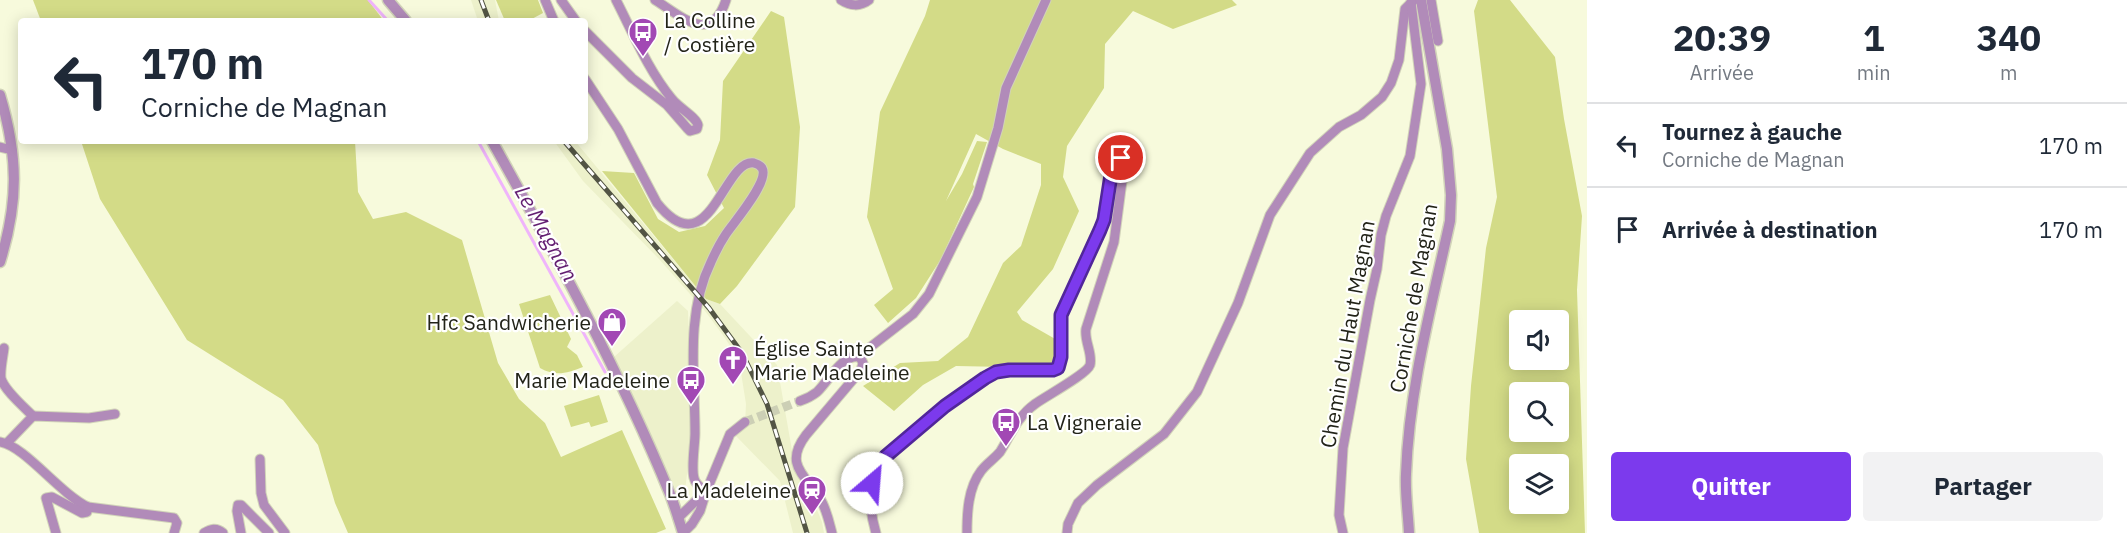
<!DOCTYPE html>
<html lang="fr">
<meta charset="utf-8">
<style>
:root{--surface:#fff;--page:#f2f2f3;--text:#1f2937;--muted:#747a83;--line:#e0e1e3;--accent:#7c3aed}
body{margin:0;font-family:"IBM Plex Sans",sans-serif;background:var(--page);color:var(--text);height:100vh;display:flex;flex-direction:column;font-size:22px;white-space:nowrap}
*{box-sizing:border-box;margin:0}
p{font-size:20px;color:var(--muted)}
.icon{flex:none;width:33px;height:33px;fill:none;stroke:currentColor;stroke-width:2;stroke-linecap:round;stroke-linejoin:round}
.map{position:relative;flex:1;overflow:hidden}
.side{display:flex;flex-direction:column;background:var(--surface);width:540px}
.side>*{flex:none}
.top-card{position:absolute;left:18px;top:18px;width:570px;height:126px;border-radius:6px;box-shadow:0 3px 15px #0003;background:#fff;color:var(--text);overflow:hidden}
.tools{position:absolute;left:1509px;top:310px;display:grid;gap:12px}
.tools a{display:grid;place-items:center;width:60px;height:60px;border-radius:6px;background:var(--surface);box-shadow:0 3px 15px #0003;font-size:30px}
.pin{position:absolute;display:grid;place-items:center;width:51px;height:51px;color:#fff;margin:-26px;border:3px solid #fff;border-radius:50%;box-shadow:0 2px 6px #0007}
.me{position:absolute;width:66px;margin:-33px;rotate:27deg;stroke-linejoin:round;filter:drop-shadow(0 0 4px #0008)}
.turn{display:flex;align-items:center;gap:21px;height:126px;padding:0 24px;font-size:27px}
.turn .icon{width:78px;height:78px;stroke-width:2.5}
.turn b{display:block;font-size:42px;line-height:51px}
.eta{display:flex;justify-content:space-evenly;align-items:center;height:102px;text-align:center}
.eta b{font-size:36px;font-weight:800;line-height:42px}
.button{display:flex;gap:12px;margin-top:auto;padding:12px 24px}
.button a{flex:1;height:69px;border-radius:6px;background:var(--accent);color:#fff;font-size:24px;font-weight:800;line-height:69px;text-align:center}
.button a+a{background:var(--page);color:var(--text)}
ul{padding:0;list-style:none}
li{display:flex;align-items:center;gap:18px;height:84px;padding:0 24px;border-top:2px solid var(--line)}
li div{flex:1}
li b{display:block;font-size:22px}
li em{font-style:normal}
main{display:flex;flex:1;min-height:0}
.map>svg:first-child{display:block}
.built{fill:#edf1cb}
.green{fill:#d3db87;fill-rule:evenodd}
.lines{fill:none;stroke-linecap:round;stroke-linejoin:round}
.stream{stroke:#efb4fb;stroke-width:3}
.minor-tunnel{stroke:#cccfb5;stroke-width:9;stroke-dasharray:9 4.5;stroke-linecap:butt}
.minor-casing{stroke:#d1d3b9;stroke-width:11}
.tertiary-casing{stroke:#d1d3b9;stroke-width:13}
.minor{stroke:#b18bb9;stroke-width:9}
.tertiary{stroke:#b18bb9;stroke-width:10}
.rail-casing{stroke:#525444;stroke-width:5}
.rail{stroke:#fff;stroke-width:3;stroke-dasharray:9;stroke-linecap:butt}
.route-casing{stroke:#51269a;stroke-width:15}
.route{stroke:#7c3aed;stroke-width:10}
.labels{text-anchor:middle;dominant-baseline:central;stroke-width:4.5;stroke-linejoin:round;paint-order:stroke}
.poi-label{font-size:21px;fill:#222318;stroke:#fff;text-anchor:start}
.street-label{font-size:21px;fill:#222318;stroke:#fff}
.water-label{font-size:22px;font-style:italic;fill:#631e71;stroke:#fff}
</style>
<main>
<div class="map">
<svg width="1587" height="533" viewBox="0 0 1587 533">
<rect width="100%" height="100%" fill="#f7fadc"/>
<!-- built -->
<g class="built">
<path d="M471,0h24l4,21h-21z"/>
<path d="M554,141h21l131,158 14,5 57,61 16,91 15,32 14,34 2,11h-31l-13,-52 -45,-46 10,-10 1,-21 -7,-44 -14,-22 -20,-27 -46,-52 -76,-78z"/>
<path d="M677,301l11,10 2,58v79l-5,43 -8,1 -33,-65 -30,-70z"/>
</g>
<!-- green -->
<g class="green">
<path d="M33,0h335l16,21h-343z"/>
<path d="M496,0h42l5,13 -15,8h-23z"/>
<path d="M930,0h302l5,5 -64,24 -40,-18 -28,33 -1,44 -37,58 -4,31 16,34 -26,58 -36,43 5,8 35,20 -4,28 -97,-2 -33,19 -29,26 -31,-25 37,-23 38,-2 30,-24 35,-74 18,-17 20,-61v-21l-38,-15 -27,-15 -30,67 16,-27 15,-33 10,1 -14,42 1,3 -33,72 -25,39 -28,25 -14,-18 19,-16 -26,-72 13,-105 45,-96z"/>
<path d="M1478,0h32l45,57 9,62 18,97 -5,74 8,243h-106l-13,-74 5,-73 15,-138 11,-51 -23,-186zM1520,321h38v39h-38zM1520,393h38v39h-38zM1520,465h38v39h-38z"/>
<path d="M771,11l13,6 16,110 -5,80 -58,79 -17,18 -14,-5 -104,-128 32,2 24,46 21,13 26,-6 19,-18 -17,-33 13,-35 3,-59z"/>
<path d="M81,141h274l3,51 15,27 33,-7 56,28 36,123 21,36 26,24 16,34 61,-27 44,99 -10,4h-308l-13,-30 -17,-58 -35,-45 -96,-60 -87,-141z"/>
<path d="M550,295l21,44 -4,8 10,8 6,12c-16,6 -27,10 -43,1l-21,-64z"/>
<path d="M599,395l9,27 -17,5 -2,-5 -18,5 -7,-21z"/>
</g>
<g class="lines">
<!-- stream -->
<g class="stream">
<path d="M369,0l19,21"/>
<path d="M478,141l127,231"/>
</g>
<!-- minor-tunnel -->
<path class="minor-tunnel" d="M745,422l55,-21"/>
<!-- minor casing -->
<g class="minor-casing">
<g id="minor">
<path d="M545,0l9,21"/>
<path d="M561,0l15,21"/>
<path d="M655,0c26,16 56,46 71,0"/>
<path d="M841,0c9,6 19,7 28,0"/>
<path d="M1431,0l7,41"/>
<path d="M585,31l47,47 35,27 20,23 3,3 7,-2 1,-4c-2,-8 -19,-17 -26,-26 -24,-29 -39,-66 -56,-99"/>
<path d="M585,79l33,50 39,74c53,66 66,-45 97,-40 4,1 6,2 8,5 8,13 -28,54 -36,66 -6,9 -11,19 -15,28 -26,53 -16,114 -16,171 0,12 -4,34 -1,45 1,6 7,10 12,14"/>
<path d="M0,147l12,3"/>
<path d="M4,348c-1,9 -4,21 -3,30 3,12 23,29 32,38"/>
<path d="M860,357l4,-5 49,-38 16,-20 48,-97 21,-69 8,-40 40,-88"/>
<path d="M800,401c6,-2 12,-5 17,-9 12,-11 25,-39 43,-35"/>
<path d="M0,442c25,4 59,51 88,65l86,11 3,5 -3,10"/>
<path d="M7,443l26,-27 56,2 26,-4"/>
<path d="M260,459l1,34 3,12 21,28"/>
<path d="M678,518l26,-25"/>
<path d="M56,533l-10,-35 6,-1 30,16 5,-1 1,-5"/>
<path d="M204,533c7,-4 12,-6 19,0"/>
<path d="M241,533l-4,-22 1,-6h3l28,28"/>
<path d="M683,533l9,-9 8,-13 6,-19 24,-58 15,-12"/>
<path d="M832,533c-3,-12 -6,-26 -13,-36 -15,-23 -35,-33 -13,-62l55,-65 2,-7 -3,-6"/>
<path d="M876,533c-6,-20 -8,-44 1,-63 9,-19 100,-92 121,-98 17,-5 38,-1 55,-2l4,-2 4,-11v-42l39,-85 13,-68 2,-4h6l3,3v5l-10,76 -28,87c-2,12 7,25 4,36 -3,9 -44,31 -55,39 -18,13 -24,30 -35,48 -6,7 -14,12 -19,19 -13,17 -14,42 -14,62"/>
<path d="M1067,533l1,-9 10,-21 19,-18 67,-51 33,-42 41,-89 32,-88 40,-62 29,-26 22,-12 21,-18 9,-14 8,-23 6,-51 9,-9"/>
<path d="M1343,533l-4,-18 4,-67 27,-148 7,-31 4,-34 5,-19 24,-60 11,-72 -10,-82"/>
</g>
</g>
<!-- tertiary casing -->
<g class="tertiary-casing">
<g id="tertiary">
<path d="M388,0l18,21"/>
<path d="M0,95c18,61 19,106 0,167"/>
<path d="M492,141c64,115 128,231 178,353 5,13 9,26 13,39"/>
<path d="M1409,533c-1,-20 -4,-40 -3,-59 3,-86 26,-170 44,-253l1,-26 -4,-46 -26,-149"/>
</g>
</g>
<!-- minor -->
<use href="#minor" class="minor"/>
<!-- tertiary -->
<use href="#tertiary" class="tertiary"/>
<!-- rail casing -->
<g class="rail-casing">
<g id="rail">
<path d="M481,0l8,21"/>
<path d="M564,141l145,167 33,45 25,51 40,129"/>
</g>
</g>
<!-- rail -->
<use href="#rail" class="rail"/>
</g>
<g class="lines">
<!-- route casing -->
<g class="route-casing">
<path id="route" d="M872,483l4,-12 10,-15 59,-50 40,-28 11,-6 13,-2h44l5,-2 3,-11v-42l39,-85 4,-10 9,-58 2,-4h6"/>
</g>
<!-- route -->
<use href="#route" class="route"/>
</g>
<!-- icons -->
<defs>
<g id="bus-pin" transform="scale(1.5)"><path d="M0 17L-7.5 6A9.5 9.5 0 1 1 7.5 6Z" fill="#a248b4" stroke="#fff"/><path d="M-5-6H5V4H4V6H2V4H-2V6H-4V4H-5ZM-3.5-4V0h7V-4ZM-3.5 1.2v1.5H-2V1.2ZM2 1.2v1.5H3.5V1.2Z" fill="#fff"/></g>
<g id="shop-pin" transform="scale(1.5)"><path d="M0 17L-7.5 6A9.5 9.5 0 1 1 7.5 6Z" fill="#a248b4" stroke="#fff"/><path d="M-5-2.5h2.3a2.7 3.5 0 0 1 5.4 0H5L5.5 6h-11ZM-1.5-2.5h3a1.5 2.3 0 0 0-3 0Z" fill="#fff"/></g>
<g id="church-pin" transform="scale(1.5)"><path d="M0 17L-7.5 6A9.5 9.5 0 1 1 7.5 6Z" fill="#a248b4" stroke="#fff"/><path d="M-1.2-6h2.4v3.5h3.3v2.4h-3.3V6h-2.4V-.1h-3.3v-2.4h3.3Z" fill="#fff"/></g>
<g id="station-pin" transform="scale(1.5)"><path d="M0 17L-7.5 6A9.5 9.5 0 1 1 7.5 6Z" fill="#a248b4" stroke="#fff"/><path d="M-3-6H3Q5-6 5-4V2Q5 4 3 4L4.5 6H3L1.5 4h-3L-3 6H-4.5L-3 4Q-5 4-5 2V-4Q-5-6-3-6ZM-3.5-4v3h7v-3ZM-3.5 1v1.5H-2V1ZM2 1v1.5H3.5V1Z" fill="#fff"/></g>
</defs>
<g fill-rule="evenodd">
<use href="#bus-pin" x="643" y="32"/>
<use href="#shop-pin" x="612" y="322"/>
<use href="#church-pin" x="733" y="360"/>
<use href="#bus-pin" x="691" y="380"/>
<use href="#bus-pin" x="1006" y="422"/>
<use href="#station-pin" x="812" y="490"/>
</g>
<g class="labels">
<!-- poi labels -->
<g class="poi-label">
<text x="664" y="20">La Colline<tspan x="664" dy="24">/ Costière</tspan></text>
<text x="591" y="322" text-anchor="end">Hfc Sandwicherie</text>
<text x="754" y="348">Église Sainte<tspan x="754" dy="24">Marie Madeleine</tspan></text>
<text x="670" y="380" text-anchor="end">Marie Madeleine</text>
<text x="1027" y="422">La Vigneraie</text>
<text x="791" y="490" text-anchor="end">La Madeleine</text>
</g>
<!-- street labels -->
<g class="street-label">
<text transform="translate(1413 298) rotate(-80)">Corniche de Magnan</text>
<text transform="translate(1347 334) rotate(-80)">Chemin du Haut Magnan</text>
</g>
<!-- water labels -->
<g class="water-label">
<text transform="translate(547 233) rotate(61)">Le Magnan</text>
</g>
</g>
</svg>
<div class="tools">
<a><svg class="icon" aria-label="sound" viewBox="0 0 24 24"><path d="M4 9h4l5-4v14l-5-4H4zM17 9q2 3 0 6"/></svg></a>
<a><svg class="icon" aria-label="search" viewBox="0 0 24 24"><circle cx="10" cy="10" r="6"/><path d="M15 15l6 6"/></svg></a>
<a><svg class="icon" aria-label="layers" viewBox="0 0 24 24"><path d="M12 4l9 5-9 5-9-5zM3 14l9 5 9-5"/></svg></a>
</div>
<div class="pin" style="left:1121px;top:158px;background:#d93025"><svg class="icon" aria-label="arrive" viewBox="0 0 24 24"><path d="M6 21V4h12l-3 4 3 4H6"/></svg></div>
<svg class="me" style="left:872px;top:483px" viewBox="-20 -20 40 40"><circle r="19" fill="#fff"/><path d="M0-13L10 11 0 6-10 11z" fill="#7c3aed"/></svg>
<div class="top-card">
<div class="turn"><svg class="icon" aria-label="left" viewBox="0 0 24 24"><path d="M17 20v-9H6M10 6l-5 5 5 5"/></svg><div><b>170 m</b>Corniche de Magnan</div></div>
</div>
</div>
<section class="side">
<div class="eta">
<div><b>20:39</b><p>Arrivée</p></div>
<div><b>1</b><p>min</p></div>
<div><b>340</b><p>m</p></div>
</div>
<ul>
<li><svg class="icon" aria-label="left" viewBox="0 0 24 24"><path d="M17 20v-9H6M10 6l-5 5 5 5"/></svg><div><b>Tournez à gauche</b><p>Corniche de Magnan</p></div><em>170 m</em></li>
<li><svg class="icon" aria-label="arrive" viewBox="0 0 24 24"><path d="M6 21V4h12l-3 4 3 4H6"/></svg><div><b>Arrivée à destination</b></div><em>170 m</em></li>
</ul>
<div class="button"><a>Quitter</a><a>Partager</a></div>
</section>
</main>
